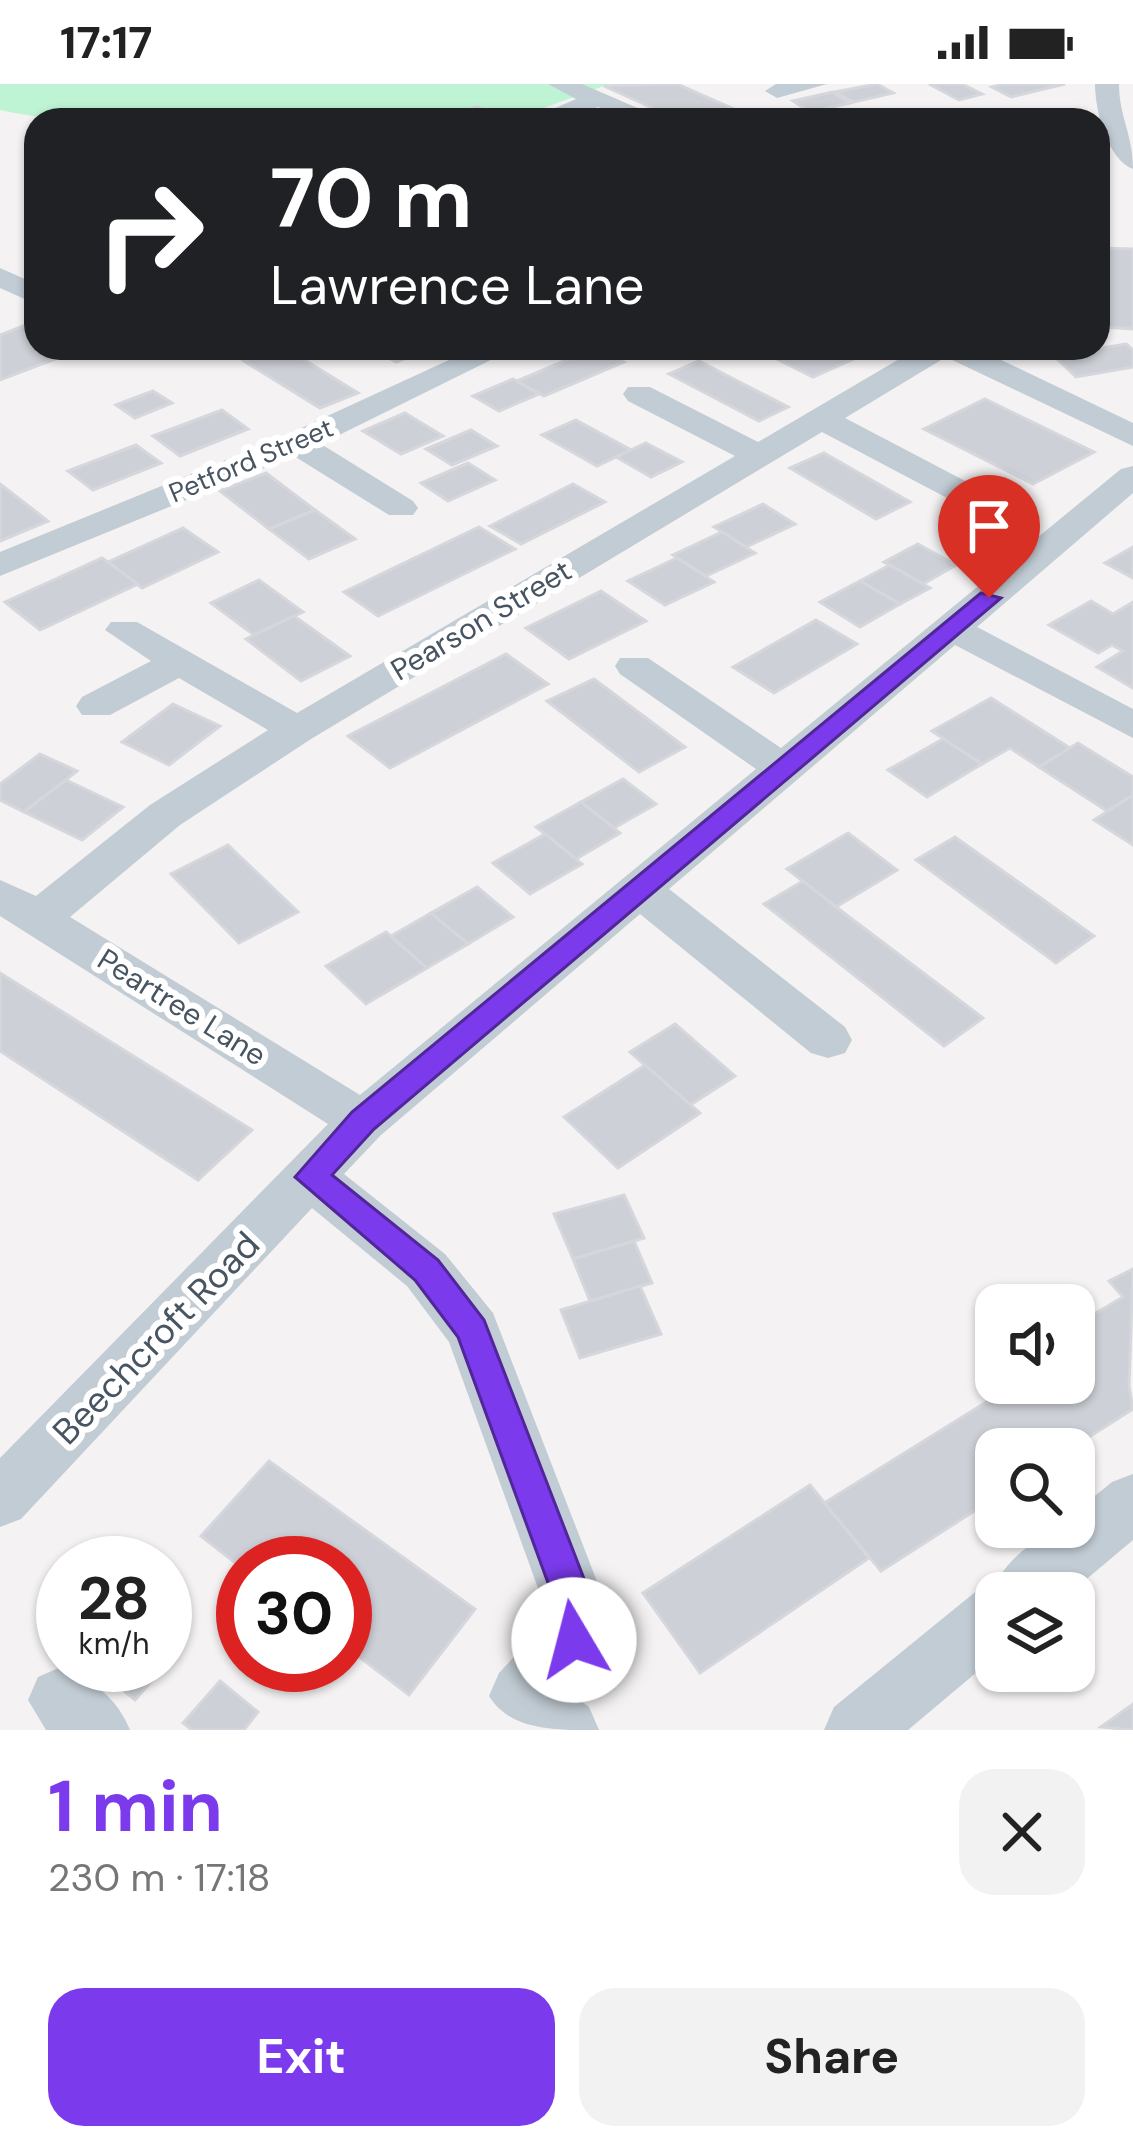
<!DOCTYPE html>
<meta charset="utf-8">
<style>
:root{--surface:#fff;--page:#f2f2f2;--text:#222;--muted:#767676;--accent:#7c3aed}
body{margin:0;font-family:"DM Sans",sans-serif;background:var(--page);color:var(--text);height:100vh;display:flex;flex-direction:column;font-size:45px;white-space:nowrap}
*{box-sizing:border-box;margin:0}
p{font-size:39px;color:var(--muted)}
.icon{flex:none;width:66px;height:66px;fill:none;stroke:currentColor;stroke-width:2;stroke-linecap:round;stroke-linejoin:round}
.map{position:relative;height:1646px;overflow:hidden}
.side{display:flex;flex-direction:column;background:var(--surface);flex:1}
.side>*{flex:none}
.banner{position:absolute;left:24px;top:24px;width:1086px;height:252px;border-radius:36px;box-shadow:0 3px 9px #0004;background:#202124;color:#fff;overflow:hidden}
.tools{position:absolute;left:975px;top:1200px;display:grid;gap:24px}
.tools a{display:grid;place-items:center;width:120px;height:120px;border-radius:24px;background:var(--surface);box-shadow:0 3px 9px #0004;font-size:60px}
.speed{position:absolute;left:36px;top:1452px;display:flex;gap:24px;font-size:60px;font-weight:700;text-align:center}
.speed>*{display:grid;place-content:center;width:156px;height:156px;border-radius:50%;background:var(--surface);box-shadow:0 3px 9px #0004;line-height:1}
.speed small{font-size:30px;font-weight:400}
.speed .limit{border:18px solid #d22;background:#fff;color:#111}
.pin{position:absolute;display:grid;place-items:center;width:102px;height:102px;color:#fff;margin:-123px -51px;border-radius:50% 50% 50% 0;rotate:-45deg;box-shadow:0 0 12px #0007}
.pin .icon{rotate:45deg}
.me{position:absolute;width:132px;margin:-66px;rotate:352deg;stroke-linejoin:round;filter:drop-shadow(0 0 9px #0008)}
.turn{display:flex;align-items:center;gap:42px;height:252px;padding:0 48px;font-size:54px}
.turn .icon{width:156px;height:156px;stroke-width:2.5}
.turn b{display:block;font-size:84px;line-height:102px}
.round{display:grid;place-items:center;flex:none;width:126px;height:126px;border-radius:36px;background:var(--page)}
.summary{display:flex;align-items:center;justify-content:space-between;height:204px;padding:0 48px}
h1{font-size:72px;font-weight:700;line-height:90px;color:var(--accent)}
.primary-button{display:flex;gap:24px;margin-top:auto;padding:24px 48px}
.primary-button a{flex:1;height:138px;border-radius:36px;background:var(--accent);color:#fff;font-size:48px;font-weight:700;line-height:138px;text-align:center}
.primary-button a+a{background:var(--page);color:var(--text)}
.status{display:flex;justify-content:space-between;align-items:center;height:84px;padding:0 60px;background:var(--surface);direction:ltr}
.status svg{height:33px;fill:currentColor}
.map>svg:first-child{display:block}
.green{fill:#bef4d4}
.building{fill:#cdd0d6;stroke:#d5d7dd;stroke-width:3}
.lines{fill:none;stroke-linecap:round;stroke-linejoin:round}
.minor{fill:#c2ccd4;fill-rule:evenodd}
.route{fill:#7c3aed;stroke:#51269a;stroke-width:3}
.labels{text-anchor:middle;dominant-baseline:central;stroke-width:12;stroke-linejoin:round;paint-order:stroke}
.far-street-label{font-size:27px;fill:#475461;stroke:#fff}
.street-label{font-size:30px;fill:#475461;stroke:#fff}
.near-street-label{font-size:36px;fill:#475461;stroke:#fff}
</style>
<div class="status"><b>17:17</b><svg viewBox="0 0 49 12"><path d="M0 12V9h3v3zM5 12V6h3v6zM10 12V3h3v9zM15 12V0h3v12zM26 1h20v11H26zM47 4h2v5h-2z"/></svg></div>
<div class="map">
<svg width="1133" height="1646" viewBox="0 0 1133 1646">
<rect width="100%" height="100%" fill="#f4f2f2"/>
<!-- green -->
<path class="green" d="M0,0h609l-98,36 -34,-13 -39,13h-205l-17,-12c-62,26 -152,15 -216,2z"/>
<!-- building -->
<g class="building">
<path d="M677,0l82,36h-80l-75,-34z"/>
<path d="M877,0l16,9 -39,9 -19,-10z"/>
<path d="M929,0h33l20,10 -23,6z"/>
<path d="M1004,0h61l-54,13 -19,-10z"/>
<path d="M832,8l18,11 -40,9 -17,-11z"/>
<path d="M477,23l23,10 -62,3 11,-4z"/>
<path d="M986,30h68l3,6h-68z"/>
<path d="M1098,164l35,1v80l-28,-2z"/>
<path d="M36,237v27h48l-84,32v-45z"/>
<path d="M1126,260l7,6v17l-57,10 -22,-21z"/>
<path d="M277,264h8l73,45 -38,15 -76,-47z"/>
<path d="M372,264h59l-35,14z"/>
<path d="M595,264l29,14 -80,34 -27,-15z"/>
<path d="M806,264h30l20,10 -43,19 -34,-17z"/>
<path d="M699,277l89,46 -29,14 -90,-47z"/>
<path d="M513,295l26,15 -40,17 -26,-15z"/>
<path d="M153,307l19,12 -37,15 -19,-13z"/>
<path d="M985,315l109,53 -61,32 -109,-55z"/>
<path d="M222,326l26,19 -68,27 -27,-20z"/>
<path d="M405,329l38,23 -42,18 -38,-23z"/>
<path d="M576,336l55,30 -34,16 -55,-31z"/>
<path d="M471,346l26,16 -45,19 -26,-16z"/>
<path d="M646,359l36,19 -31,15 -35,-20z"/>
<path d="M136,361l25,18 -68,27 -25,-19z"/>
<path d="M824,369l86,49 -34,17 -86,-51z"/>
<path d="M468,379l27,17 -47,21 -27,-18z"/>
<path d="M266,389l49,37 -46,19 -49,-38z"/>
<path d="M0,400l48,37 -48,20z"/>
<path d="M573,400l32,18 -84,42 -31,-18z"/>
<path d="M763,420l32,20 -49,23 -32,-20z"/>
<path d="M315,426l40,29 -46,20 -40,-30z"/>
<path d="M479,443l36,22 -137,67 -34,-24z"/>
<path d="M183,444l35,24 -76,36 -34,-26z"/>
<path d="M722,448l33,21 -49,23 -33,-21z"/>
<path d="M918,460l38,21 -33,19 -39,-22z"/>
<path d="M1133,463v31l-28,-15z"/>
<path d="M102,474l36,26 -98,46 -35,-28z"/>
<path d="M677,474l37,24 -49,23 -37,-24z"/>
<path d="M890,481l33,19 7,4 -30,16 -40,-23z"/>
<path d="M259,496l44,32 -49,23 -43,-32z"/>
<path d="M860,497l40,23 -40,23 -40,-25z"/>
<path d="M601,507l45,30 -77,38 -43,-31z"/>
<path d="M1091,517l22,13 20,-12v86l-36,-21 26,-16 -11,-6 -14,8 -49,-28z"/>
<path d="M294,532l56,40 -49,25 -55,-42z"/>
<path d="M816,536l41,24 -83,49 -41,-26z"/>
<path d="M506,570l42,30 -158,84 -42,-32z"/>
<path d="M594,595l91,68 -46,25 -92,-71z"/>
<path d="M991,614l79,50 -31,19 -29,-19 -28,16 -50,-33z"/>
<path d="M173,620l47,22 -51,39 -47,-23z"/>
<path d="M943,655l39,25 -55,33 -39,-27z"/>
<path d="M1078,659l55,34v18l-26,16 -68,-44z"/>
<path d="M40,670l37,17 -53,41 -24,-12v-16z"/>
<path d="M623,695l33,25 -42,24 -33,-26z"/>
<path d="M66,696l57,27 -41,33 -58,-28z"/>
<path d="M1133,711v50l-39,-25z"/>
<path d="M581,718l39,31 -44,26 -40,-32z"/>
<path d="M848,749l49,37 -61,37 -49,-38z"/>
<path d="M545,750l37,30 -52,30 -37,-31z"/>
<path d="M955,753l139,99 -38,27 -140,-103z"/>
<path d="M228,761l70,67 -59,31 -68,-69z"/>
<path d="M803,797l33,26 147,111 -39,28 -180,-142z"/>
<path d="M477,803l36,30 -45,27 -37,-31z"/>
<path d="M431,829l37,31 -41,24 -36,-32z"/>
<path d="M386,848l41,36 -61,36 -40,-38z"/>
<path d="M0,889l252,157 -54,50 -198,-129z"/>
<path d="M675,940l60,52 -45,29 -60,-53z"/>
<path d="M645,981l55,48 -82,55 -54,-51z"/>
<path d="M624,1111l20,43 -71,21 -19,-45z"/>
<path d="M634,1157l18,42 -62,18 -17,-42z"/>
<path d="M1133,1185l-4,117 4,23 -63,40h-74v48l-115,74 -57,-68 193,-120h57v-36l5,-3 -5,-18 49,-29 -14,-16z"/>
<path d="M640,1202l21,48 -81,24 -19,-48z"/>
<path d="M269,1377l206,148 -66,86 -64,-49v-83h-102v6l-42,-33z"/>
<path d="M810,1401l59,73 -169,115 -57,-80z"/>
<path d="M165,1570l6,5 -36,41 -38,-31 68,-4z"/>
<path d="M220,1597l38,31 -14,18h-52l-9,-7z"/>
<path d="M1133,1620v26l-32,-3z"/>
</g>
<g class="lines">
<!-- minor -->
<g class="minor">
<path d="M548,0h34l83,36h-34l-33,-13 -35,13h-35l48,-21z"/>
<path d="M827,0l-50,14 -12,-7 11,-7z"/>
<path d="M1095,0h24c0,33 14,50 14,85 -26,-10 -38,-59 -38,-85z"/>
<path d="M0,184l36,16v20l-36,-16z"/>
<path d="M475,264h40l-194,96 92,57 5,7 -5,7h-24l-95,-59 -294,120v-24l284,-116z"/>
<path d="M918,264h58l157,75v23l-187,-89 -101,61 145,76 5,7 -5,7h-24l-144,-76 -511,307 -131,86 -110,92 290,178 396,-326 -136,-95 -5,-8 5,-8h28l133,90 340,-279 12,-3v27l-156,134 156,82v29l-178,-93 -286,244 176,138 7,13 -7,13 -17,5 -17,-5 -171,-139 -259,221 -37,39 101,80 48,59 112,289c1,41 -8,59 -35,90l19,15 10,23c-47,0 -89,0 -110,-34l10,-23 43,-46 1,-25 -94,-260 -42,-56 -95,-78 -291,311 -21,8v-69l328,-334 -328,-208v-36l36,16 114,-91 118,-75 -89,-52 -69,37h-28l-6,-9 6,-9 69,-36 -46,-31 6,-8h26l160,91 438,-257 -107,-55 -5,-7 5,-7h22l108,55z"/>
<path d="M1133,1390v66l-63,53h-74v63l-88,74h-84l10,-23 140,-114 21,-8c11,-26 52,-58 79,-58v-14l38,-31z"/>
<path d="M61,1583c32,13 56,31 69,63h-84l-18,-30 10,-23z"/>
</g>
</g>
<!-- route -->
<path class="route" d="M981,509l20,5 -627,531 -42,46 106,85 46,60 109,282 1,38 -6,13 -14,6 -13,-6 -6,-51 -97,-265 -43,-57 -120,-103 57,-65z"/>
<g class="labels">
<!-- far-street labels -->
<g class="far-street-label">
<text transform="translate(251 376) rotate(-23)">Petford Street</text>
</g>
<!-- street labels -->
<g class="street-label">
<text transform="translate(481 536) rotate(-31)">Pearson Street</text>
<text transform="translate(182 923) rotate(32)">Peartree Lane</text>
</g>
<!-- near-street labels -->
<g class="near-street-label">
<text transform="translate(156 1254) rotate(-46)">Beechcroft Road</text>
</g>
</g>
</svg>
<div class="tools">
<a><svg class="icon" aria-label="sound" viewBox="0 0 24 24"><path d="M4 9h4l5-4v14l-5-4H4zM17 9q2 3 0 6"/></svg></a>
<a><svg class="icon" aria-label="search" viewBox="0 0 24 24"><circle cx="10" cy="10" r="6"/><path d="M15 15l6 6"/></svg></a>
<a><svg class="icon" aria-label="layers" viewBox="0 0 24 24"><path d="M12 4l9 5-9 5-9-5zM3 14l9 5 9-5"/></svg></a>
</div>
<div class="speed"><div>28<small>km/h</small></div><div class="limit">30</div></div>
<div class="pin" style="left:989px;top:514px;background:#d93025"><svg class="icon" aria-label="arrive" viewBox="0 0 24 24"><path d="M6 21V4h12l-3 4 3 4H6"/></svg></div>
<svg class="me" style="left:574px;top:1556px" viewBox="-20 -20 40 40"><circle r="19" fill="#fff"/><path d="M0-13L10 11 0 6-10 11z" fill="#7c3aed"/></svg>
<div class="banner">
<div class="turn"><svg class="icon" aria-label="right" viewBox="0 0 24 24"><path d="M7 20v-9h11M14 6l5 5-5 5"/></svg><div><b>70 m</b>Lawrence Lane</div></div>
</div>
</div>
<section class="side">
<div class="summary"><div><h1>1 min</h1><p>230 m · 17:18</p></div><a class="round"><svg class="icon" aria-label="close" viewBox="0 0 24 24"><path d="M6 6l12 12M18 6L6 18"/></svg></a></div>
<div class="primary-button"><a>Exit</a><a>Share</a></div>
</section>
